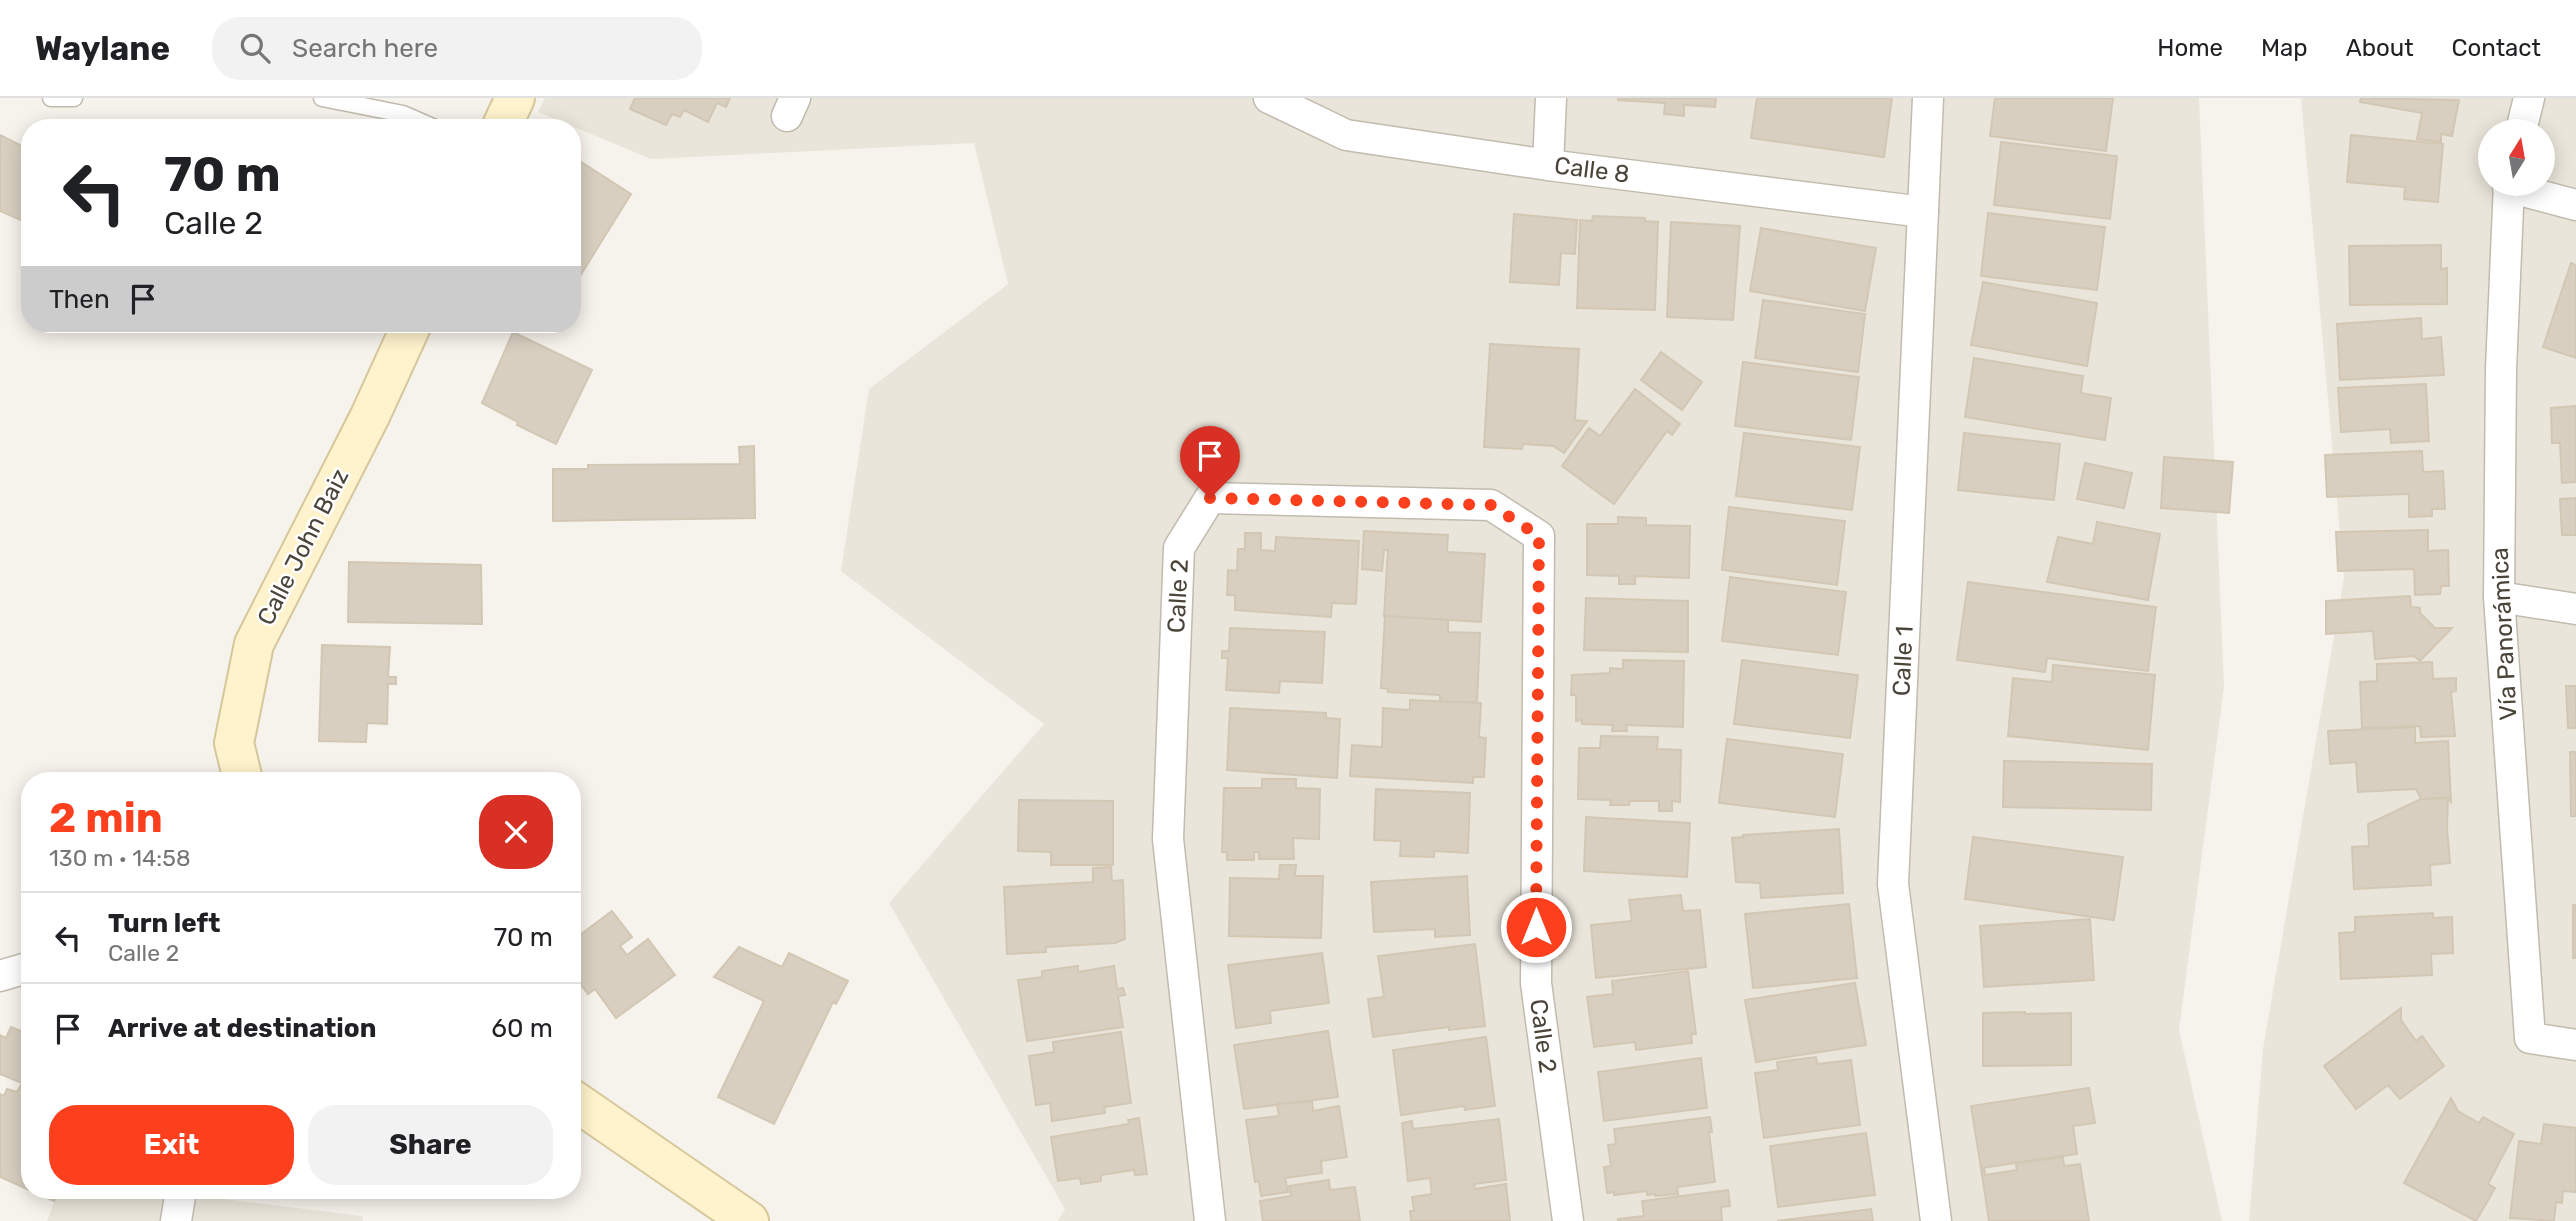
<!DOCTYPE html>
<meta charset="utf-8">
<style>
:root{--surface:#fff;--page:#f2f2f2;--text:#202124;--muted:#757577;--line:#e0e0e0;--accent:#fc3f1d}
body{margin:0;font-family:Rubik,sans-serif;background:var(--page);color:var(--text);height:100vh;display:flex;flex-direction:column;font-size:26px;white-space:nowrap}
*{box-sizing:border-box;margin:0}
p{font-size:23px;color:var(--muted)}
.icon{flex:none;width:38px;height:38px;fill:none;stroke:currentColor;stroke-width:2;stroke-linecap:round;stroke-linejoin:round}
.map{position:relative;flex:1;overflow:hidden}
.drawer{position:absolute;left:21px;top:674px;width:560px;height:427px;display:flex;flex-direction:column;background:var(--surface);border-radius:28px;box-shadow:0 4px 18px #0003}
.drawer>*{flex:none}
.guide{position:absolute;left:21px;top:21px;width:560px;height:214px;border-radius:28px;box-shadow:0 4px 18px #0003;background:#fff;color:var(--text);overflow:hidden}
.needle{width:46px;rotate:11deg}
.tools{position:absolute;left:2478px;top:21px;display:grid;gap:14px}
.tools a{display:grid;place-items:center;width:77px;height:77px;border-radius:50%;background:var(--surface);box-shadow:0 4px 18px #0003;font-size:35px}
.pin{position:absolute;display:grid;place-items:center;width:60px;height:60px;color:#fff;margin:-72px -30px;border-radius:50% 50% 50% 0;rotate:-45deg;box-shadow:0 0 7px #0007}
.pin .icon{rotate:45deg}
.me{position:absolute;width:77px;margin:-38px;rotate:0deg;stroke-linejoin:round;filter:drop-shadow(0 0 5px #0008)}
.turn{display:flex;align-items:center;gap:24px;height:147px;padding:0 28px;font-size:32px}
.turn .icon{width:91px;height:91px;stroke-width:2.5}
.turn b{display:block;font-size:49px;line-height:60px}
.then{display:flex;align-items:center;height:66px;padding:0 28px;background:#0003;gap:14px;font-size:26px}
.round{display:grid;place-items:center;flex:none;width:74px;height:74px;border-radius:28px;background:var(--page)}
.headline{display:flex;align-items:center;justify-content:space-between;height:119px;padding:0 28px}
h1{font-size:42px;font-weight:700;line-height:52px;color:var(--accent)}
.action{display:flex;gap:14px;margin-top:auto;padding:14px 28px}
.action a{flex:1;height:80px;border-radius:28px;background:var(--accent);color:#fff;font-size:28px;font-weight:700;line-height:80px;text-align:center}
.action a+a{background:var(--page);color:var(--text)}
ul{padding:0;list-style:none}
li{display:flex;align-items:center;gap:21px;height:91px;padding:0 28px;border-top:2px solid var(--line)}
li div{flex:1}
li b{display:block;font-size:26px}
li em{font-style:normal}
header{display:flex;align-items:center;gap:42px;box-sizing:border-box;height:98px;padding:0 35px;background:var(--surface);border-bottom:2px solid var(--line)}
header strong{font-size:33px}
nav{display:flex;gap:38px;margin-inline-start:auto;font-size:24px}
.search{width:490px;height:63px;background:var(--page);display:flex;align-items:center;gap:18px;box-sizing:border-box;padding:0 24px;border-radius:28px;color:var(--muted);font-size:26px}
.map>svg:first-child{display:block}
.residential{fill:#eae5da;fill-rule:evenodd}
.building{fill:#d8cfc1;stroke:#d3c7b4;stroke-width:2}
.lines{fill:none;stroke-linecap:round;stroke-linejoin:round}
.lane-casing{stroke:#c2bbae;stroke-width:19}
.street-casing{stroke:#c2bbae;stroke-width:33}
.secondary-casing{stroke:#d6c79b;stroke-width:42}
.lane{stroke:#fff;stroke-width:16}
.street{stroke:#fff;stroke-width:30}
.secondary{stroke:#fff3cd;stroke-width:38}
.route{stroke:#fc3f1d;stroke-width:12;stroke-dasharray:0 21.6}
.labels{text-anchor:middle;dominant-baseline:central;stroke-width:5;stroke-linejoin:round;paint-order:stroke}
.street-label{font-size:24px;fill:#4b4439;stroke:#fff}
</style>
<header>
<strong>Waylane</strong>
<div class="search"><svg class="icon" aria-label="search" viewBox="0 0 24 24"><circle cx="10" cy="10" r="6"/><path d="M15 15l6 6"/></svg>Search here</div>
<nav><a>Home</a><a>Map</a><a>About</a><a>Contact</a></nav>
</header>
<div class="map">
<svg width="2576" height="1123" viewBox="0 0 2576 1123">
<rect width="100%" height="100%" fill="#f6f3ec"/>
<!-- residential -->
<g class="residential">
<path d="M545,0h1654l25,589 -45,343 43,191h-1164l7,-12 -176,-306 155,-179 -203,-153 28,-182 139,-105 -34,-141 -323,16 -113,-47z"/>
<path d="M2301,0h275v1123h-327l14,-172 81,-471zM2490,33h53v53h-53z"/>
<path d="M59,1092h92l211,26 1,5h-316z"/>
</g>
<!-- building -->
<g class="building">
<path d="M635,0h95l-4,9 -9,-4 -9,19 -24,-12 -4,7 -8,-3 -6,11 -36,-16z"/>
<path d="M1618,0h98l-1,9 -31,-2v11l-20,-2 1,-11 -47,-3z"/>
<path d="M1757,0h135l-8,59 -133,-19z"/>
<path d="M1995,0h118l-7,53 -116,-15z"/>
<path d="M2361,0l98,2 -7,36 -11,-2v8l-24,-3 5,-26 -62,-11z"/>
<path d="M0,37l30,15v74l-30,-13z"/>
<path d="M2351,37l92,9 -5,58 -34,-3 1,-12 -58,-5z"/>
<path d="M2001,44l116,14 -7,63 -116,-14z"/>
<path d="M572,58l59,38 -51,82 -8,-4z"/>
<path d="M1988,115l117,14 -8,63 -116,-14z"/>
<path d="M1514,116l63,6 -2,34 -14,-1 -2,32 -49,-3z"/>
<path d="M1593,118l52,2v3l13,1 -3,88 -78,-2 3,-88 12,1z"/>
<path d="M1671,124l69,4 -7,94 -66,-3z"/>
<path d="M1761,130l115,20 -11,63 -115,-20z"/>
<path d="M2441,147v24l6,-1v36l-97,1 -1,-59z"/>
<path d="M2571,165l5,2v93l-33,-11z"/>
<path d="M1983,184l114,21 -10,63 -116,-21z"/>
<path d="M1763,202l102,14 -7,58 -103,-14z"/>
<path d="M2421,220l1,21 19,-2 3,38 -104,5 -3,-56z"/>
<path d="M513,234l79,38 -36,74 -39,-19 1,-3 -36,-19z"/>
<path d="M1490,246l89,5 -4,71 12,1 -23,32 -11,-7 -30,-2 -1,5 -38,-2z"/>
<path d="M1661,254l41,30 -20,28 -41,-30z"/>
<path d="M1974,260l109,18 -2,17 30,5 -6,42 -140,-23z"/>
<path d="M1743,264l116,15 -8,63 -116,-14z"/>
<path d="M2426,286l3,57 -38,2 -1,-14 -49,3 -3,-44z"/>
<path d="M1635,291l45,35 -8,11 -5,-4 -53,73 -52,-38 27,-38 11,8z"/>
<path d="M2576,308v76l-14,1 -2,-40h-8l-1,-35z"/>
<path d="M1744,335l116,14 -8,63 -116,-14z"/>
<path d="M1964,335l96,11 -6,56 -96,-10z"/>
<path d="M754,348l1,72 -202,3v-52h35v-4l152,-1 -1,-17z"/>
<path d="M2422,353l1,21 20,-1 2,38h-13v7l-23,1v-23l-82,3 -2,-42z"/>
<path d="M2164,359l69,5 -4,51 -68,-5z"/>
<path d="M2085,365l47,10 -8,35 -47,-9z"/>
<path d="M2576,400v37h-14l-2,-36z"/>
<path d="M1729,409l116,14 -8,64 -115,-15z"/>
<path d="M1618,419l28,1v7l44,1 -1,52 -54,-2v8h-16v-8l-32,-1v-51h31z"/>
<path d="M2097,424l63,12 -12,66 -101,-18 11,-45 35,7z"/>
<path d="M2428,432v21l20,-1 1,36h-8l-1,8 -25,1 -1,-26 -76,2 -2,-39z"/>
<path d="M1364,433l84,4 -1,17 38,2 -4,68 -97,-6 4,-66h-4l-2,21 -20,-2z"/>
<path d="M1245,435h16v17l14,1 1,-14 83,4 -3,63 -24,-1 -1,14 -96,-7v-15h-8l1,-25 9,1 1,-22h7z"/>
<path d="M349,464l132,3 1,59 -134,-2z"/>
<path d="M1730,479l116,15 -8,63 -116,-14z"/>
<path d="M1968,484l188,25 -8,64 -101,-13 -2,14 -88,-12z"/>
<path d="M2410,498l1,11 9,1v5l15,15h17l-32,33 -6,-5 -39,3 -2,-28 -47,3v-33z"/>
<path d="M1586,500l102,3v51l-104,-2z"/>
<path d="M1385,518l63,4v12l32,1 -3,70 -37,-1v-7l-52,-3v-3l-7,-1z"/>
<path d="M1230,530l95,4 -3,51 -42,-2 -1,12 -53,-3 2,-32h-6v-7h7z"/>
<path d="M322,547l68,2 -2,30h8v7h-8l-1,40 -20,-1 -1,19 -47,-1z"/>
<path d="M1623,562l61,1 -1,66 -57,-2 1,6h-15l1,-6 -31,-1v-4l-6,1v-26h-5l1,-20 38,-2v-5l13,1z"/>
<path d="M1742,562l116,15 -8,63 -116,-14z"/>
<path d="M2432,564l1,17 23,-1v13l-5,1 4,44 -34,1 -1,-11 -58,2 -2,-46 17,-1v-17z"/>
<path d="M2053,567l102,10 -7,75 -140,-14 5,-58 39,4z"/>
<path d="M2566,588h10v42h-8z"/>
<path d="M1410,602l71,3 -2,34 7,1 -2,39h-11v6l-123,-7 2,-31 30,2 1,-39 27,2z"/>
<path d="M1230,610l96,5v5l14,1 -3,59 -110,-8z"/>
<path d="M2415,629v16l33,-2 3,61 -3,-4 -27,1 -5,-10 -58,3 -2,-30 -26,2 -2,-33z"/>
<path d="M1601,638l57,1 -1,12 24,1 -1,52 -8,-1v10h-13v-10h-29l-1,4h-19l1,-5 -33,-1 1,-51h21z"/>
<path d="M1727,641l116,15 -8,63 -116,-14z"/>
<path d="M2570,654h6v64h-5z"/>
<path d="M2004,663l148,3 -1,46 -148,-3z"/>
<path d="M1262,681h34v9l24,1 -1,50 -26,-1 1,21h-35v-7h-5v8h-27v-8h-5l2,-64h38z"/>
<path d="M1376,691l94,4 -2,60 -34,-2v6l-34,-1 1,-15 -27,-1z"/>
<path d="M2448,700l-1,30 3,35 -20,2 1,20 -77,4 -2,-42 17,-1 -1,-22 53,-25z"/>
<path d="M1019,702l94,1v64h-62v-13l-33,-1z"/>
<path d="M1586,719l104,6 -3,54 -103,-6z"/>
<path d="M1839,731l4,64 -82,5 -1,-15 -24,-1 -4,-44 11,-1v-2z"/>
<path d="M1973,739l150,20 -9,63 -149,-21z"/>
<path d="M1280,767h16l-1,11h28l-2,62 -92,-2 1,-58 49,1z"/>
<path d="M1111,769l1,14 11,-1 2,59 -10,4 -69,4v5l-39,2 -3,-67 89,-5v-14z"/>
<path d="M1467,778l3,59 -35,2v-8l-61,3 -3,-50z"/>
<path d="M1681,797l2,16 17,-1 6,57 -110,11 -5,-53 41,-4 -3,-21z"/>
<path d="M1849,806l8,74 -104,10 -8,-74z"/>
<rect x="2573" y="807" width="3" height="53"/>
<path d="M612,813l20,26 -12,9 7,9 21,-16 27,36 -59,43 -21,-29 -7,5 -16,-21v-32z"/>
<path d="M2433,815v5l19,-1 1,36 -22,1 1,21 -91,4 -2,-46 16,-1v-15z"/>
<path d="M2090,821l4,61 -110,7 -4,-61z"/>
<path d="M1475,846l10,82 -36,4v-3l-76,10 -5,-38 16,-2 -6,-41z"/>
<path d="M739,849l43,20 7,-14 59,28 -12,23 -3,-2 -59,122 -56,-27 46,-96 -50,-24z"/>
<path d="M1322,855l7,50 -59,8 1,12 -35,5 -8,-63z"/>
<path d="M1078,868v6l36,-6 3,23 6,-1 2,7 -7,1 5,31 -96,14 -9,-61 24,-3v-6z"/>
<path d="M1688,873l8,63h-5l1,9 -56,7 -1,-8 -41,5 -7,-50 26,-3 -1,-13z"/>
<path d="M1855,885l11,62 -110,17 -11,-62z"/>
<path d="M2401,910v12l15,21 6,-5 22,30 -44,33 -12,-14 -32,24 -32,-43z"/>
<path d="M2025,914v2l46,-1v52l-88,1v-53z"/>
<path d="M11,929l19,8 -2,123 2,32h21l7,3 -4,8 -54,-24v-83l4,2 3,-7 10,3 5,-9 -22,-9v-39l6,3z"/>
<path d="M1328,933l10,66 -94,12 -10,-64z"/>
<path d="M1121,934l10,71 -27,4 1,6 -53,8 -2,-18 -14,2 -7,-49 25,-4 -1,-10z"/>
<path d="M1486,939l9,69 -30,4 -1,-4 -63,9 -8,-65z"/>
<path d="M1816,959l1,7 34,-4 9,65 -96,13 -9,-65 23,-3 -1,-8z"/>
<path d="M1701,960l6,50 -103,13 -6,-49z"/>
<path d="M2089,990l6,35 -22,3 4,28 -96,14 -10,-62z"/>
<path d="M2451,1000l7,13 21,12 4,-6 31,17 -26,50 7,4 -19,33 -72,-38z"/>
<path d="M1312,1003l1,10 26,-5 8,51 -26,4 1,12 -37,5 3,14 -27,4 -2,-15 -4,1 -9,-62 33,-4 -2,-12z"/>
<path d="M1710,1019l2,15h-3l6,50 -38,5 1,7 -23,2v-2l-8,1v-4l-33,4v-3l-7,1 -3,-26 7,-1 -3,-21 8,-1 -2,-15z"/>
<path d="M1139,1020l8,56 -12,1 -1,-5 -33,5v6l-20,3 -1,-6 -22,3 -7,-44 78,-13 -1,-4z"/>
<path d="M1499,1021l7,61 -32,4 1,5 31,-5 4,37h-99l-1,-10h4l-2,-14 20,-3 -2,-16 -22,3 -6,-58 10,-2 1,8z"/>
<path d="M2544,1026l32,4v64l-13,-1 -1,12 -6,-1 -2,19 -44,-3 9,-77 22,3z"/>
<path d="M1866,1035l9,62 -97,12 -8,-61z"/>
<path d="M2063,1059l1,9 16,-2 9,57h-100l-8,-53h3l1,7 32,-5 -1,-7z"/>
<path d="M1329,1082l1,10 25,-3 5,34h-97l-3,-20 31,-5 -2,-10z"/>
<path d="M1728,1092l2,16 -9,1 1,14h-104v-2l26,-3 -2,-15z"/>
<path d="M1871,1111l2,12h-96z"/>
</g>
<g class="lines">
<!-- lane casing -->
<g class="lane-casing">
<g id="lane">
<path d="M51,0h23"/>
<path d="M322,0l81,16 32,14"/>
</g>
</g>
<!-- street casing -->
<g class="street-casing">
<g id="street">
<path d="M1269,0l77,37 202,30 375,47"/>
<path d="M1928,0l-35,786 43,337"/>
<path d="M787,18l8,-18"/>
<path d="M2521,33l8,-33"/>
<path d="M1548,67l3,-67"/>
<path d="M2509,86l-8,185 -2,228 31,441 46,7"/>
<path d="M2508,89l68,18"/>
<path d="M2499,499l77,12"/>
<path d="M0,878l30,-9"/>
<path d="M176,1123l5,-31"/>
<path d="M1210,1123l-42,-382 11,-291 31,-50 281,7 48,31 -3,447 32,238"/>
</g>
</g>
<!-- secondary casing -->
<g class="secondary-casing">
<g id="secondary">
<path d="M501,30l14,-30"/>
<path d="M243,682l-9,-37 20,-99 116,-228 42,-92"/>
<path d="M572,1001l177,122"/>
</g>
</g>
<!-- lane -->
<use href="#lane" class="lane"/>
<!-- street -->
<use href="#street" class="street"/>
<!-- secondary -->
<use href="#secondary" class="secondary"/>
</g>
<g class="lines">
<!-- route -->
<path class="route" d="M1210,400l281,7 48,31 -3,391"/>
</g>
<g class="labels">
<!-- street labels -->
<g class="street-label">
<text transform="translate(1592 72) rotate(7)">Calle 8</text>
<text transform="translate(303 449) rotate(-63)">Calle John Baiz</text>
<text transform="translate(1178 498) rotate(-87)">Calle 2</text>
<text transform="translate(2504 536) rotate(-93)">Vía Panorámica</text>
<text transform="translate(1903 563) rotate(-87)">Calle 1</text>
<text transform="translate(1543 938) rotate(82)">Calle 2</text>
</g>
</g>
</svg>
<div class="tools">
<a><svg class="needle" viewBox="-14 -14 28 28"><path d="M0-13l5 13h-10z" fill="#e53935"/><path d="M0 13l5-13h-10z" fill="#757577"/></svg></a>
</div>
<div class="pin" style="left:1210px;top:400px;background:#d93025"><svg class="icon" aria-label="arrive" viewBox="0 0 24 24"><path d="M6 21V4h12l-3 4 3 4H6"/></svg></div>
<svg class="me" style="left:1536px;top:829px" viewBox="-20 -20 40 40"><circle r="17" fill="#fc3f1d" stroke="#fff" stroke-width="3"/><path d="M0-11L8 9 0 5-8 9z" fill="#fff"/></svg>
<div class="guide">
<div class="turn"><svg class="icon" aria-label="left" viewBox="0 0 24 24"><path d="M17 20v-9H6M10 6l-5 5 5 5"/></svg><div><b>70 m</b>Calle 2</div></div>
<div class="then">Then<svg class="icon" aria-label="arrive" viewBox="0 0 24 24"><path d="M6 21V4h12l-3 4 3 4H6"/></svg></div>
</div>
<section class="drawer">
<div class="headline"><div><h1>2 min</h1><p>130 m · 14:58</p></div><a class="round" style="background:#d93025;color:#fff"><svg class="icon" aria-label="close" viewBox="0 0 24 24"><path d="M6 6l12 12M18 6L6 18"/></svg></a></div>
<ul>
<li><svg class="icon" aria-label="left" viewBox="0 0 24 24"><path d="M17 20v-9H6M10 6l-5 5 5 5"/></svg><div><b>Turn left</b><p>Calle 2</p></div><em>70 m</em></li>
<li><svg class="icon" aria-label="arrive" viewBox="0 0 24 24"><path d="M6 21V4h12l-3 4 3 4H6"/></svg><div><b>Arrive at destination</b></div><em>60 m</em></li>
</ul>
<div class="action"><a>Exit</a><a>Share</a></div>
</section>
</div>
